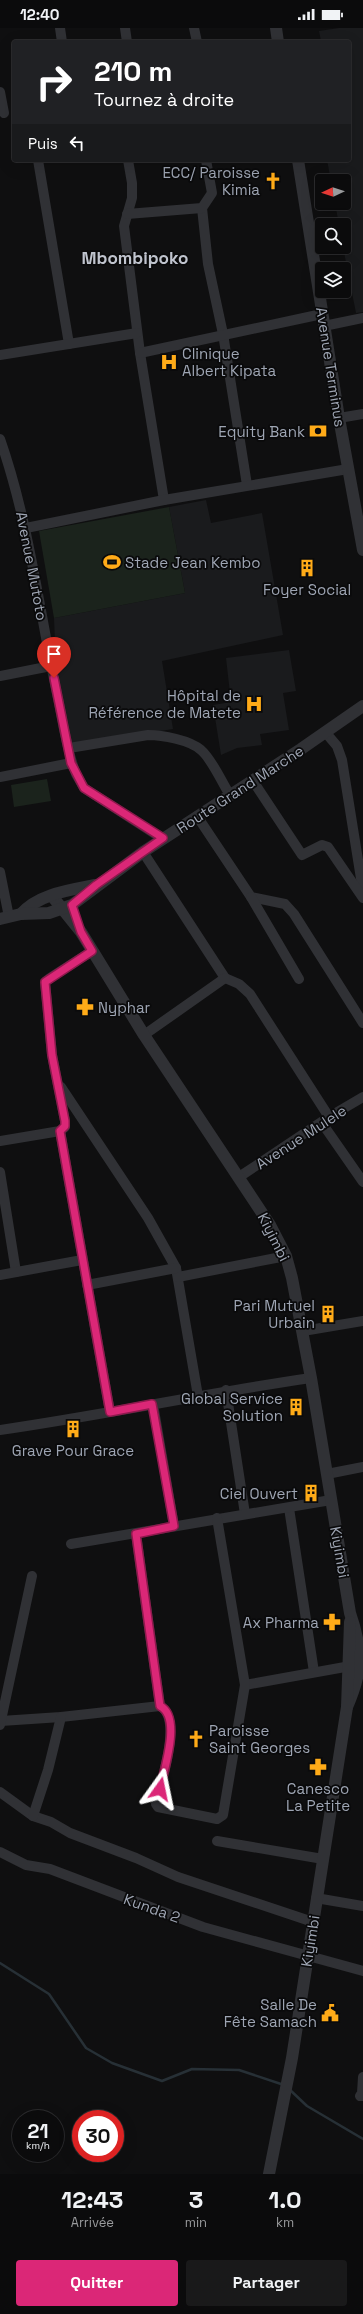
<!DOCTYPE html>
<html lang="fr">
<meta charset="utf-8">
<style>
:root{--surface:#0b0b0c;--page:#19191a;--text:#f1f3f6;--muted:#9a9b9d;--line:#2b2b2d;--accent:#db2777}
body{margin:0;font-family:"Space Grotesk",sans-serif;background:var(--page);color:var(--text);height:100vh;display:flex;flex-direction:column;font-size:15px;white-space:nowrap}
*{box-sizing:border-box;margin:0}
p{font-size:13px;color:var(--muted)}
.icon{flex:none;width:22px;height:22px;fill:none;stroke:currentColor;stroke-width:2;stroke-linecap:round;stroke-linejoin:round}
.map{position:relative;height:2146px;overflow:hidden}
.sheet{display:flex;flex-direction:column;background:var(--surface);flex:1}
.sheet>*{flex:none}
.banner{position:absolute;left:12px;top:12px;width:339px;height:122px;border-radius:4px;box-shadow:0 4px 16px #0002,0 0 0 1px var(--line);background:#202124;color:#fff;overflow:hidden}
.needle{width:26px;rotate:266deg}
.tools{position:absolute;left:315px;top:146px;display:grid;gap:8px}
.tools a{display:grid;place-items:center;width:36px;height:36px;border-radius:4px;background:var(--surface);box-shadow:0 4px 16px #0002,0 0 0 1px var(--line);font-size:20px}
.speed{position:absolute;left:12px;top:2082px;display:flex;gap:8px;font-size:20px;font-weight:700;text-align:center}
.speed>*{display:grid;place-content:center;width:52px;height:52px;border-radius:50%;background:var(--surface);box-shadow:0 4px 16px #0002,0 0 0 1px var(--line);line-height:1}
.speed small{font-size:10px;font-weight:400}
.speed .limit{border:6px solid #d22;background:#fff;color:#111}
.pin{position:absolute;display:grid;place-items:center;width:34px;height:34px;color:#fff;margin:-41px -17px;border-radius:50% 50% 50% 0;rotate:-45deg;box-shadow:0 0 4px #0007}
.pin .icon{rotate:45deg}
.me{position:absolute;width:44px;margin:-22px;rotate:12deg;stroke-linejoin:round;filter:drop-shadow(0 0 3px #0008)}
.turn{display:flex;align-items:center;gap:14px;height:84px;padding:0 16px;font-size:18px}
.turn .icon{width:52px;height:52px;stroke-width:2.5}
.turn b{display:block;font-size:28px;line-height:34px}
.then{display:flex;align-items:center;height:38px;padding:0 16px;background:#0003;gap:8px;font-size:15px}
.eta{display:flex;justify-content:space-evenly;align-items:center;height:68px;text-align:center}
.eta b{font-size:24px;font-weight:700;line-height:28px}
.button{display:flex;gap:8px;margin-top:auto;padding:8px 16px}
.button a{flex:1;height:46px;border-radius:4px;background:var(--accent);color:#fff;font-size:16px;font-weight:700;line-height:46px;text-align:center}
.button a+a{background:var(--page);color:var(--text)}
.status{display:flex;justify-content:space-between;align-items:center;height:28px;padding:0 20px;background:var(--surface);direction:ltr}
.status svg{height:11px;fill:currentColor}
.map>svg:first-child{display:block}
.built{fill:#1a1b1d}
.pitch{fill:#1b231c}
.lines{fill:none;stroke-linecap:round;stroke-linejoin:round}
.stream{stroke:#273036;stroke-width:2.5}
.minor{stroke:#303135;stroke-width:10}
.tertiary{stroke:#303135;stroke-width:12}
.route-casing{stroke:#8e194d;stroke-width:10}
.route{stroke:#db2777;stroke-width:7}
.labels{text-anchor:middle;dominant-baseline:central;stroke-width:3.5;stroke-linejoin:round;paint-order:stroke}
.poi-label{font-size:15px;fill:#9ea5b3;stroke:#0a0a0b;text-anchor:end}
.street-label{font-size:15px;fill:#9ea5b3;stroke:#0a0a0b}
.quarter-label{font-size:17px;font-weight:bold;fill:#c0c4ce;stroke:#0a0a0b}
</style>
<div class="status"><b>12:40</b><svg viewBox="0 0 49 12"><path d="M0 12V9h3v3zM5 12V6h3v6zM10 12V3h3v9zM15 12V0h3v12zM26 1h20v11H26zM47 4h2v5h-2z"/></svg></div>
<div class="map">
<svg width="363" height="2146" viewBox="0 0 363 2146">
<rect width="100%" height="100%" fill="#0f0f10"/>
<!-- built -->
<g class="built">
<path d="M339,0h24v284l-7,1 -13,-66 1,-22h-5l-4,-22h9v-22h-13l-4,-21h22v-118h-33l5,-1 -2,-10z"/>
<path d="M206,472l5,23 51,-10 21,122 -121,26 11,68 -102,16 -15,-79 -2,-48 131,-25 -16,-86z"/>
<path d="M289,622l7,41 -13,2 6,37 -29,4 2,11 -25,3 -16,7 -8,-50 18,-3 -5,-44z"/>
</g>
<!-- pitch -->
<g class="pitch">
<path d="M169,479l16,86 -131,25 -15,-87z"/>
<path d="M47,751l4,22 -37,6 -3,-22z"/>
</g>
<g class="lines">
<!-- stream -->
<g class="stream">
<path d="M0,1935l49,31 37,54 26,15 50,18 30,-12 47,1 45,15"/>
<path d="M289,2061l18,17 56,33"/>
</g>
<!-- minor -->
<g class="minor">
<path d="M60,0l2,14"/>
<path d="M125,0l2,14"/>
<path d="M194,0l3,14"/>
<path d="M0,64l4,21"/>
<path d="M38,132l31,184"/>
<path d="M128,132l4,23v15l-8,28 16,127 24,147"/>
<path d="M202,180l6,56 15,70 24,151"/>
<path d="M127,186l75,-6 10,-15 -6,-33"/>
<path d="M324,298l39,-8"/>
<path d="M140,325l182,-39"/>
<path d="M0,327l137,-22"/>
<path d="M339,390l24,-4"/>
<path d="M0,411c29,83 39,170 57,255 6,27 9,55 19,80l8,14 79,51"/>
<path d="M26,500l138,-28 184,-31"/>
<path d="M0,648l51,-10"/>
<path d="M326,705l11,13 5,14 21,131"/>
<path d="M69,720l79,-13c14,0 42,5 53,15 11,9 21,33 29,45"/>
<path d="M0,749l71,-14"/>
<path d="M253,753l49,74 20,-10 6,2 35,51"/>
<path d="M197,788l54,81 34,7 9,10 69,109"/>
<path d="M143,824l82,126 14,6 11,10 79,123"/>
<path d="M0,844l9,45"/>
<path d="M251,869l48,82"/>
<path d="M92,923l-42,27 -5,4 7,73 13,66v6l-5,4 50,281"/>
<path d="M144,1007l81,-57"/>
<path d="M61,1059l87,131 28,50 22,128"/>
<path d="M322,1095l41,59"/>
<path d="M0,1113l60,-10"/>
<path d="M0,1144l16,100"/>
<path d="M239,1149l90,-60 34,-20"/>
<path d="M0,1247l82,-15"/>
<path d="M178,1249l108,-21"/>
<path d="M87,1257l89,-17"/>
<path d="M303,1303l60,-10"/>
<path d="M226,1362l19,124"/>
<path d="M153,1376l21,122"/>
<path d="M0,1402c104,-15 207,-37 311,-52"/>
<path d="M327,1446l36,-7"/>
<path d="M289,1480l25,164"/>
<path d="M136,1506l24,172"/>
<path d="M71,1516l260,-44"/>
<path d="M245,1657l111,-20"/>
<path d="M1,1693l60,-4 99,-11c23,12 1,77 -4,98l2,3 59,12 6,-4 22,-130 -28,-167"/>
<path d="M0,1697l32,-149"/>
<path d="M0,1764l33,24 18,6 19,11 66,25 42,19 135,45"/>
<path d="M33,1788l15,-46 13,-53"/>
<path d="M217,1813l106,18"/>
<path d="M0,1824l26,13 24,4 153,58 160,44"/>
<path d="M316,1870l47,8"/>
<path d="M363,2049l-1,16 -2,3h3"/>
</g>
<!-- tertiary -->
<g class="tertiary">
<path d="M276,0l2,14"/>
<path d="M298,132l41,258 24,132"/>
<path d="M52,868l29,36 63,103 126,190 16,31 6,22 19,100 39,235c13,38 13,58 -3,94"/>
<path d="M21,886c17,-20 49,-24 74,-29"/>
<path d="M0,891l21,-5 28,-1 23,-8 71,-53 158,-103 62,-43"/>
<path d="M269,2146l23,-116 55,-351 3,-85"/>
</g>
</g>
<g class="lines">
<!-- route casing -->
<g class="route-casing">
<path id="route" d="M54,650l17,85 13,25 79,50 -67,47 -24,20 9,27 11,19 -47,31 7,73 13,66v5l-5,5 50,281 42,-8 22,122 -38,8 24,172c22,11 4,63 0,83"/>
</g>
<!-- route -->
<use href="#route" class="route"/>
</g>
<!-- icons -->
<defs>
<g id="church-bare" transform="scale(1.38)"><path d="M-1.2-6h2.4v3.5h3.3v2.4h-3.3V6h-2.4V-.1h-3.3v-2.4h3.3Z" fill="#ffab18" stroke="#0a0a0b" stroke-width="2.5" paint-order="stroke"/></g>
<g id="hospital-bare" transform="scale(1.38)"><path d="M-5-5h3v3.5h4V-5h3V5h-3V1.5h-4V5h-3Z" fill="#ffab18" stroke="#0a0a0b" stroke-width="2.5" paint-order="stroke"/></g>
<g id="bank-bare" transform="scale(1.38)"><path d="M-6-4H6V4H-6ZM0-2.3a2.3 2.3 0 1 0 0 4.6a2.3 2.3 0 1 0 0-4.6Z" fill="#ffab18" stroke="#0a0a0b" stroke-width="2.5" paint-order="stroke"/></g>
<g id="stadium-bare" transform="scale(1.38)"><path d="M0-5a6.5 5 0 1 0 0 10a6.5 5 0 1 0 0-10ZM-3.5-1.8h7v3.6h-7Z" fill="#ffab18" stroke="#0a0a0b" stroke-width="2.5" paint-order="stroke"/></g>
<g id="building-bare" transform="scale(1.38)"><path d="M-4-6H4V6H1V3H-1V6H-4ZM-2.5-4.3h1.7v1.8h-1.7ZM.8-4.3h1.7v1.8H.8ZM-2.5-1h1.7V.8h-1.7ZM.8-1h1.7V.8H.8Z" fill="#ffab18" stroke="#0a0a0b" stroke-width="2.5" paint-order="stroke"/></g>
<g id="pharmacy-bare" transform="scale(1.38)"><path d="M-2-6h4v4h4v4h-4v4h-4v-4h-4v-4h4Z" fill="#ffab18" stroke="#0a0a0b" stroke-width="2.5" paint-order="stroke"/></g>
<g id="civic-bare" transform="scale(1.38)"><path d="M-.6-6.5H3V-4.5H.6V-3L4-1V1h2V6H-6V1h2V-1L-.6-3ZM-1.2 2.5V6h2.4V2.5Z" fill="#ffab18" stroke="#0a0a0b" stroke-width="2.5" paint-order="stroke"/></g>
</defs>
<g fill-rule="evenodd">
<use href="#church-bare" x="273" y="153"/>
<use href="#hospital-bare" x="169" y="334"/>
<use href="#bank-bare" x="318" y="403"/>
<use href="#stadium-bare" x="112" y="534"/>
<use href="#building-bare" x="307" y="540"/>
<use href="#hospital-bare" x="254" y="676"/>
<use href="#pharmacy-bare" x="85" y="979"/>
<use href="#building-bare" x="328" y="1286"/>
<use href="#building-bare" x="296" y="1379"/>
<use href="#building-bare" x="73" y="1401"/>
<use href="#building-bare" x="311" y="1465"/>
<use href="#pharmacy-bare" x="332" y="1594"/>
<use href="#church-bare" x="196" y="1711"/>
<use href="#pharmacy-bare" x="318" y="1739"/>
<use href="#civic-bare" x="330" y="1985"/>
</g>
<g class="labels">
<!-- poi labels -->
<g class="poi-label">
<text x="260" y="144">ECC/ Paroisse<tspan x="260" dy="17">Kimia</tspan></text>
<text x="182" y="325" text-anchor="start">Clinique<tspan x="182" dy="17">Albert Kipata</tspan></text>
<text x="305" y="403">Equity Bank</text>
<text x="125" y="534" text-anchor="start">Stade Jean Kembo</text>
<text x="307" y="561" text-anchor="middle">Foyer Social</text>
<text x="241" y="667">Hôpital de<tspan x="241" dy="17">Référence de Matete</tspan></text>
<text x="98" y="979" text-anchor="start">Nyphar</text>
<text x="315" y="1277">Pari Mutuel<tspan x="315" dy="17">Urbain</tspan></text>
<text x="283" y="1370">Global Service<tspan x="283" dy="17">Solution</tspan></text>
<text x="73" y="1422" text-anchor="middle">Grave Pour Grace</text>
<text x="298" y="1465">Ciel Ouvert</text>
<text x="319" y="1594">Ax Pharma</text>
<text x="209" y="1702" text-anchor="start">Paroisse<tspan x="209" dy="17">Saint Georges</tspan></text>
<text x="318" y="1760" text-anchor="middle">Canesco<tspan x="318" dy="17">La Petite</tspan></text>
<text x="317" y="1976">Salle De<tspan x="317" dy="17">Fête Samach</tspan></text>
</g>
<!-- street labels -->
<g class="street-label">
<text transform="translate(331 339) rotate(81)">Avenue Terminus</text>
<text transform="translate(32 538) rotate(79)">Avenue Mutoto</text>
<text transform="translate(240 761) rotate(-33)">Route Grand Marche</text>
<text transform="translate(301 1109) rotate(-33)">Avenue Mulele</text>
<text transform="translate(274 1209) rotate(63)">Kiyimbi</text>
<text transform="translate(340 1524) rotate(80)">Kiyimbi</text>
<text transform="translate(152 1880) rotate(20)">Kunda 2</text>
<text transform="translate(310 1913) rotate(-81)">Kiyimbi</text>
</g>
<!-- quarter labels -->
<g class="quarter-label">
<text x="135" y="230">Mbombipoko</text>
</g>
</g>
</svg>
<div class="tools">
<a><svg class="needle" viewBox="-14 -14 28 28"><path d="M0-13l5 13h-10z" fill="#e53935"/><path d="M0 13l5-13h-10z" fill="#9a9b9d"/></svg></a>
<a><svg class="icon" aria-label="search" viewBox="0 0 24 24"><circle cx="10" cy="10" r="6"/><path d="M15 15l6 6"/></svg></a>
<a><svg class="icon" aria-label="layers" viewBox="0 0 24 24"><path d="M12 4l9 5-9 5-9-5zM3 14l9 5 9-5"/></svg></a>
</div>
<div class="speed"><div>21<small>km/h</small></div><div class="limit">30</div></div>
<div class="pin" style="left:54px;top:650px;background:#d93025"><svg class="icon" aria-label="arrive" viewBox="0 0 24 24"><path d="M6 21V4h12l-3 4 3 4H6"/></svg></div>
<svg class="me" style="left:160px;top:1761px" viewBox="-20 -20 40 40"><path d="M0-17L14 15 0 8-14 15z" fill="#db2777" stroke="#fff" stroke-width="4"/></svg>
<div class="banner">
<div class="turn"><svg class="icon" aria-label="right" viewBox="0 0 24 24"><path d="M7 20v-9h11M14 6l5 5-5 5"/></svg><div><b>210 m</b>Tournez à droite</div></div>
<div class="then">Puis<svg class="icon" aria-label="left" viewBox="0 0 24 24"><path d="M17 20v-9H6M10 6l-5 5 5 5"/></svg></div>
</div>
</div>
<section class="sheet">
<div class="eta">
<div><b>12:43</b><p>Arrivée</p></div>
<div><b>3</b><p>min</p></div>
<div><b>1.0</b><p>km</p></div>
</div>
<div class="button"><a>Quitter</a><a>Partager</a></div>
</section>
